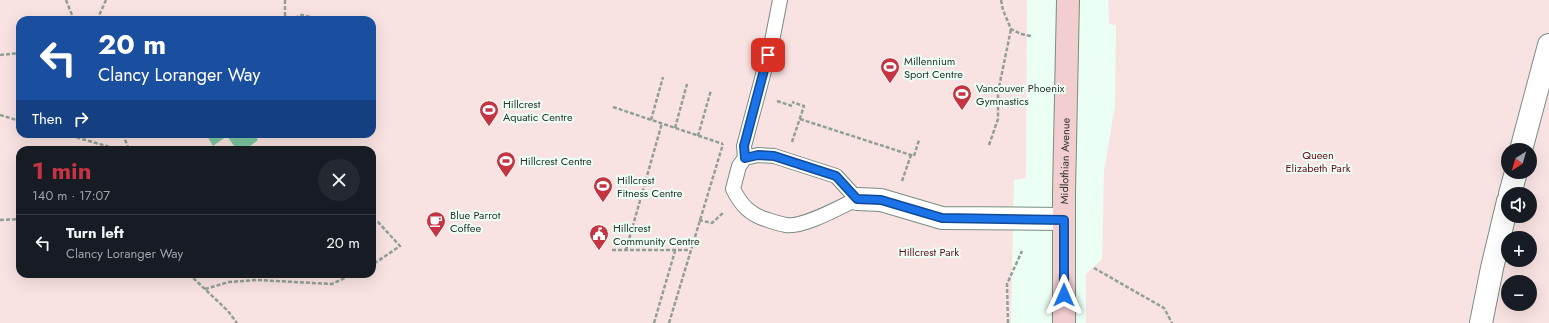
<!DOCTYPE html>
<meta charset="utf-8">
<style>
:root{--surface:#171b24;--page:#242831;--text:#f1f3f6;--muted:#9ea1a6;--line:#363941;--accent:#c43442}
body{margin:0;font-family:Jost,sans-serif;background:var(--page);color:var(--text);height:100vh;display:flex;flex-direction:column;font-size:15px;white-space:nowrap}
*{box-sizing:border-box;margin:0}
p{font-size:13px;color:var(--muted)}
.icon{flex:none;width:22px;height:22px;fill:none;stroke:currentColor;stroke-width:2;stroke-linecap:round;stroke-linejoin:round}
.map{position:relative;flex:1;overflow:hidden}
.drawer{position:absolute;left:16px;top:146px;width:360px;height:132px;display:flex;flex-direction:column;background:var(--surface);border-radius:12px;box-shadow:0 4px 16px #0002}
.drawer>*{flex:none}
.hud{position:absolute;left:16px;top:16px;width:360px;height:122px;border-radius:12px;box-shadow:0 4px 16px #0002;background:#1a4fa0;color:#fff;overflow:hidden}
.needle{width:26px;rotate:217deg}
.buttons{position:absolute;left:1501px;top:143px;display:grid;gap:8px}
.buttons a{display:grid;place-items:center;width:36px;height:36px;border-radius:50%;background:var(--surface);box-shadow:0 4px 16px #0002;font-size:20px}
.pin{position:absolute;display:grid;place-items:center;width:34px;height:34px;color:#fff;margin:-17px;border-radius:8px;box-shadow:0 2px 6px #0006}
.me{position:absolute;width:44px;margin:-22px;rotate:0deg;stroke-linejoin:round;filter:drop-shadow(0 0 3px #0008)}
.turn{display:flex;align-items:center;gap:14px;height:84px;padding:0 16px;font-size:18px}
.turn .icon{width:52px;height:52px;stroke-width:2.5}
.turn b{display:block;font-size:28px;line-height:34px}
.then{display:flex;align-items:center;height:38px;padding:0 16px;background:#0003;gap:8px;font-size:15px}
.round{display:grid;place-items:center;flex:none;width:42px;height:42px;border-radius:21px;background:var(--page)}
.summary{display:flex;align-items:center;justify-content:space-between;height:68px;padding:0 16px}
h1{font-size:24px;font-weight:700;line-height:30px;color:var(--accent)}
ul{padding:0;list-style:none}
li{display:flex;align-items:center;gap:12px;height:56px;padding:0 16px;border-top:1px solid var(--line)}
li div{flex:1}
li b{display:block;font-size:15px}
li em{font-style:normal}
.map>svg:first-child{display:block}
.green{fill:#f9e3e2;fill-rule:evenodd}
.water{fill:#7dc8a1}
.lines{fill:none;stroke-linecap:round;stroke-linejoin:round}
.lane-casing{stroke:#788d81;stroke-width:16}
.street-casing{stroke:#788d81;stroke-width:24}
.secondary-casing{stroke:#788d81;stroke-width:24}
.path{stroke:#919f97;stroke-width:2.5;stroke-dasharray:4 2;stroke-linecap:butt}
.lane{stroke:#fff;stroke-width:14}
.street{stroke:#fff;stroke-width:22}
.secondary{stroke:#f2cecf;stroke-width:22}
.route-casing{stroke:#114b97;stroke-width:10}
.route{stroke:#1a73e8;stroke-width:7}
.labels{text-anchor:middle;dominant-baseline:central;stroke-width:4;stroke-linejoin:round;paint-order:stroke}
.poi-label{font-size:11px;fill:#2c3530;stroke:#ecfff4;text-anchor:start}
.park-label{font-size:11px;fill:#6a0d1a;stroke:#ecfff4}
.street-label{font-size:11px;fill:#2c3530;stroke:#ecfff4}
</style>
<div class="map">
<svg width="1549" height="323" viewBox="0 0 1549 323">
<rect width="100%" height="100%" fill="#ecfff4"/>
<!-- green -->
<g class="green">
<path d="M0,0h1027l-1,178 -12,2 -3,143h-1011zM20,20h352v114h-352zM20,150h352v124h-352z"/>
<path d="M1108,0h441v323h-463v-49l16,-15 2,-88 11,-66 1,-80 -7,-1zM1508,150h22v22h-22zM1508,194h22v22h-22zM1508,238h22v22h-22zM1508,282h22v22h-22z"/>
</g>
<!-- water -->
<path class="water" d="M206,134h48l4,6 -13,10h-8l-10,-14 -14,10z"/>
<g class="lines">
<!-- lane casing -->
<g class="lane-casing">
<g id="lane">
<path d="M758,155l16,1 62,20 21,23c-17,8 -54,29 -71,26 -6,-1 -12,-3 -18,-5 -18,-5 -27,-15 -35,-31l6,-23 6,-8z"/>
<path d="M745,158l-1,-12 28,-105 8,-41"/>
</g>
</g>
<!-- street casing -->
<g class="street-casing">
<g id="street">
<path d="M1521,150l28,-105"/>
<path d="M1510,194l6,-22"/>
<path d="M857,199l24,1 61,18 122,1"/>
<path d="M1481,323l11,-55 16,-67"/>
</g>
</g>
<!-- secondary casing -->
<g class="secondary-casing">
<g id="secondary">
<path id="s1" d="M1064,323v-130l4,-193"/>
</g>
</g>
<!-- path -->
<g class="path">
<path d="M66,0l8,20"/>
<path d="M285,0v20"/>
<path d="M1001,0l2,10 8,19 10,5 10,2"/>
<path d="M97,20l9,-20"/>
<path d="M289,20l13,-5 19,5"/>
<path d="M0,55l20,-2"/>
<path d="M777,101l15,5"/>
<path d="M613,107l110,37"/>
<path d="M0,115l20,6"/>
<path d="M800,119l114,37 5,-16"/>
<path d="M651,120l12,-43"/>
<path d="M675,128l12,-44"/>
<path d="M65,134l55,16"/>
<path d="M123,134l6,16"/>
<path d="M698,136l13,-46"/>
<path d="M792,142l12,-36 -12,-4"/>
<path d="M989,145l9,-26v-27l13,-63"/>
<path d="M902,181l9,-26"/>
<path d="M0,220l20,-1"/>
<path d="M372,220l6,2 22,24 -28,19"/>
<path d="M699,220l13,3 12,-11"/>
<path d="M612,250h78"/>
<path d="M626,250l36,-127"/>
<path d="M1094,268l70,40 8,15"/>
<path d="M189,274l39,37 9,12"/>
<path d="M205,289l24,-7 28,-2 75,4 21,-10"/>
<path d="M654,323l21,-72"/>
<path d="M669,323l54,-179"/>
<path d="M1008,323l-1,-39 15,-33"/>
</g>
<!-- lane -->
<use href="#lane" class="lane"/>
<!-- street -->
<use href="#street" class="street"/>
<!-- secondary -->
<use href="#secondary" class="secondary"/>
</g>
<g class="lines">
<!-- route casing -->
<g class="route-casing">
<path id="route" d="M768,55l-24,91 1,12 13,-3 16,1 62,20 21,23 24,1 61,18 122,2v75"/>
</g>
<!-- route -->
<use href="#route" class="route"/>
</g>
<!-- icons -->
<defs>
<g id="stadium-pin" transform="scale(1)"><path d="M0 17L-7.5 6A9.5 9.5 0 1 1 7.5 6Z" fill="#c43442" stroke="#ecfff4"/><path d="M0-5a6.5 5 0 1 0 0 10a6.5 5 0 1 0 0-10ZM-3.5-1.8h7v3.6h-7Z" fill="#fff"/></g>
<g id="cafe-pin" transform="scale(1)"><path d="M0 17L-7.5 6A9.5 9.5 0 1 1 7.5 6Z" fill="#c43442" stroke="#ecfff4"/><path d="M-5.5-4.5H6V0H3Q3 3.5 0 3.5H-2.5Q-5.5 3.5-5.5 0ZM3-3.2v2h1.7v-2ZM-6 4.5H4V6H-6Z" fill="#fff"/></g>
<g id="civic-pin" transform="scale(1)"><path d="M0 17L-7.5 6A9.5 9.5 0 1 1 7.5 6Z" fill="#c43442" stroke="#ecfff4"/><path d="M-.6-6.5H3V-4.5H.6V-3L4-1V1h2V6H-6V1h2V-1L-.6-3ZM-1.2 2.5V6h2.4V2.5Z" fill="#fff"/></g>
</defs>
<g fill-rule="evenodd">
<use href="#stadium-pin" x="890" y="67"/>
<use href="#stadium-pin" x="962" y="94"/>
<use href="#stadium-pin" x="489" y="110"/>
<use href="#stadium-pin" x="506" y="161"/>
<use href="#stadium-pin" x="603" y="186"/>
<use href="#cafe-pin" x="436" y="221"/>
<use href="#civic-pin" x="599" y="234"/>
</g>
<g class="labels">
<!-- poi labels -->
<g class="poi-label">
<text x="904" y="61">Millennium<tspan x="904" dy="13">Sport Centre</tspan></text>
<text x="976" y="88">Vancouver Phoenix<tspan x="976" dy="13">Gymnastics</tspan></text>
<text x="503" y="104">Hillcrest<tspan x="503" dy="13">Aquatic Centre</tspan></text>
<text x="520" y="161">Hillcrest Centre</text>
<text x="617" y="180">Hillcrest<tspan x="617" dy="13">Fitness Centre</tspan></text>
<text x="450" y="215">Blue Parrot<tspan x="450" dy="13">Coffee</tspan></text>
<text x="613" y="228">Hillcrest<tspan x="613" dy="13">Community Centre</tspan></text>
</g>
<!-- park labels -->
<g class="park-label">
<text x="1318" y="155">Queen<tspan x="1318" dy="13">Elizabeth Park</tspan></text>
<text x="929" y="252">Hillcrest Park</text>
</g>
<!-- street labels -->
<g class="street-label">
<text stroke="none"><textPath href="#s1" startOffset="162">Midlothian Avenue</textPath></text>
</g>
</g>
</svg>
<div class="buttons">
<a><svg class="needle" viewBox="-14 -14 28 28"><path d="M0-13l5 13h-10z" fill="#e53935"/><path d="M0 13l5-13h-10z" fill="#9ea1a6"/></svg></a>
<a><svg class="icon" aria-label="sound" viewBox="0 0 24 24"><path d="M4 9h4l5-4v14l-5-4H4zM17 9q2 3 0 6"/></svg></a>
<a>+</a>
<a>−</a>
</div>
<div class="pin" style="left:768px;top:55px;background:#d93025"><svg class="icon" aria-label="arrive" viewBox="0 0 24 24"><path d="M6 21V4h12l-3 4 3 4H6"/></svg></div>
<svg class="me" style="left:1064px;top:295px" viewBox="-20 -20 40 40"><path d="M0-17L14 15 0 8-14 15z" fill="#1a73e8" stroke="#fff" stroke-width="4"/></svg>
<div class="hud">
<div class="turn"><svg class="icon" aria-label="left" viewBox="0 0 24 24"><path d="M17 20v-9H6M10 6l-5 5 5 5"/></svg><div><b>20 m</b>Clancy Loranger Way</div></div>
<div class="then">Then<svg class="icon" aria-label="right" viewBox="0 0 24 24"><path d="M7 20v-9h11M14 6l5 5-5 5"/></svg></div>
</div>
<section class="drawer">
<div class="summary"><div><h1>1 min</h1><p>140 m · 17:07</p></div><a class="round"><svg class="icon" aria-label="close" viewBox="0 0 24 24"><path d="M6 6l12 12M18 6L6 18"/></svg></a></div>
<ul>
<li><svg class="icon" aria-label="left" viewBox="0 0 24 24"><path d="M17 20v-9H6M10 6l-5 5 5 5"/></svg><div><b>Turn left</b><p>Clancy Loranger Way</p></div><em>20 m</em></li>
</ul>
</section>
</div>
